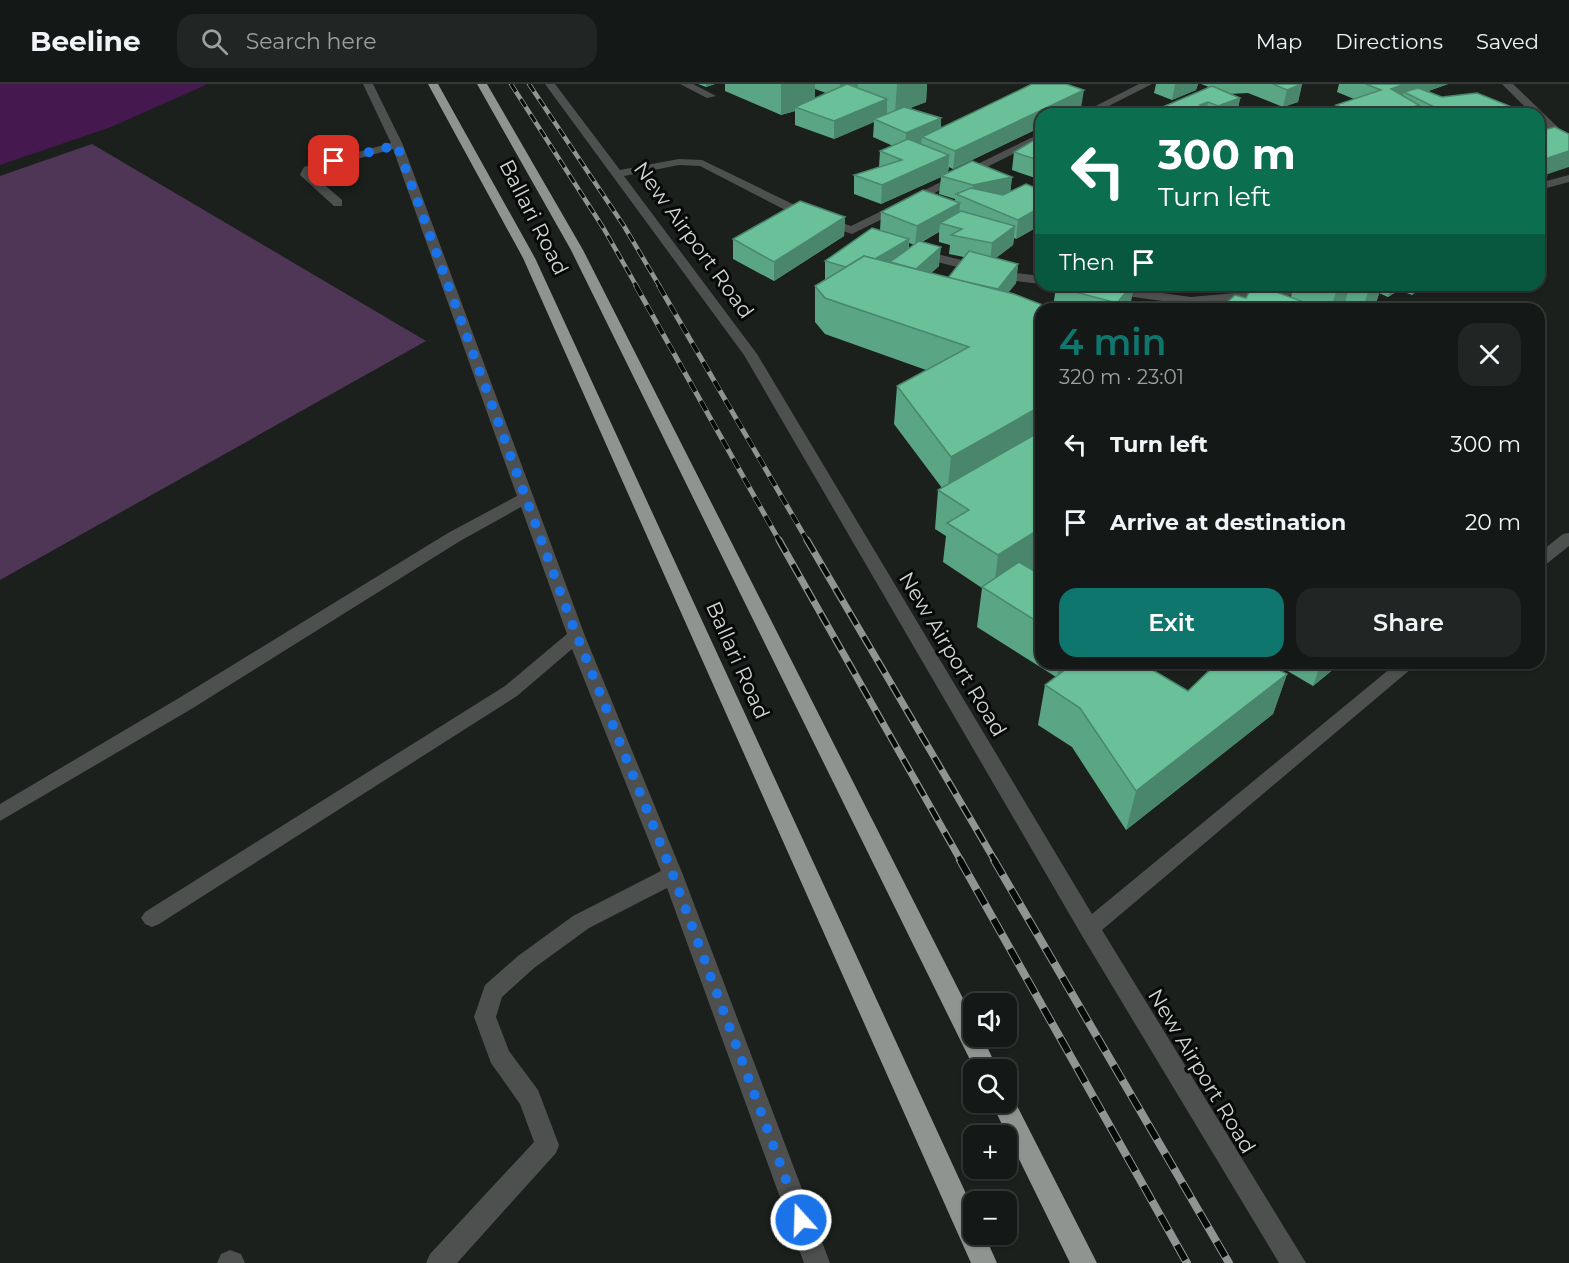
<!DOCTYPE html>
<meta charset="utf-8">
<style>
:root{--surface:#141816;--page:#212523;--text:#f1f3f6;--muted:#9da0a1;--line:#333735;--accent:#0f766e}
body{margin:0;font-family:Montserrat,sans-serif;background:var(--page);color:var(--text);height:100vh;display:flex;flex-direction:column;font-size:22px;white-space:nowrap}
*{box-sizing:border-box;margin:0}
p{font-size:20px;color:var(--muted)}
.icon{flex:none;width:33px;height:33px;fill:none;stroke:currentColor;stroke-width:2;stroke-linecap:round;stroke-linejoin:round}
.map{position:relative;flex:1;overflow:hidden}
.details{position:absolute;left:1035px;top:219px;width:510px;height:366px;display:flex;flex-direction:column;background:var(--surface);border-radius:18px;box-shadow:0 2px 4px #0004,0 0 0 2px var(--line)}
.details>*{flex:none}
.guide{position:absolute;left:1035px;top:24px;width:510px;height:183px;border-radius:18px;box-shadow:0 2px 4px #0004,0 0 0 2px var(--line);background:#0b6e4f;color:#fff;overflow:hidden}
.buttons{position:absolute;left:963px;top:909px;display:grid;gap:12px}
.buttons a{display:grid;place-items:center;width:54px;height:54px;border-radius:12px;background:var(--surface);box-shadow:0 2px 4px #0004,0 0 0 2px var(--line);font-size:30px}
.pin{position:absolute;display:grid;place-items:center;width:51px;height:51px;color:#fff;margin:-26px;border-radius:12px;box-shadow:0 3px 9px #0006}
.me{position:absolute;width:66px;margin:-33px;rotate:340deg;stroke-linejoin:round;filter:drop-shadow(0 0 4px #0008)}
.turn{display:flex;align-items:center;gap:21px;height:126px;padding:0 24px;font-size:27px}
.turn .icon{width:78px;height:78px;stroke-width:2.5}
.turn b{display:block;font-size:42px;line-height:51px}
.then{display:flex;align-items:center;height:57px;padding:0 24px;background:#0003;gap:12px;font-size:22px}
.round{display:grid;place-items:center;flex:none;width:63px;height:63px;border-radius:18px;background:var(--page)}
.summary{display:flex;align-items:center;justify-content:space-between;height:102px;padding:0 24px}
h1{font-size:36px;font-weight:600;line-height:45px;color:var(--accent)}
.cta{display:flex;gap:12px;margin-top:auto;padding:12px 24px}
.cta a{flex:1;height:69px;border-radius:18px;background:var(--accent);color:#fff;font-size:24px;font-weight:600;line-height:69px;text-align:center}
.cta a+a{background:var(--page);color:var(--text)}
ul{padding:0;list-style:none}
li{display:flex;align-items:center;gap:18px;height:78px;padding:0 24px}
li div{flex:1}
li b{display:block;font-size:22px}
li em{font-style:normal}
header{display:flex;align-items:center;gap:36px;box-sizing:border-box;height:84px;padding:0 30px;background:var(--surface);border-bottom:2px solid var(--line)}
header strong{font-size:28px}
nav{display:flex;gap:33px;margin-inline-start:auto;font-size:21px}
.search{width:420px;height:54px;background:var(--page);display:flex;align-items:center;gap:15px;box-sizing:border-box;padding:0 21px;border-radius:18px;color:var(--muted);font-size:22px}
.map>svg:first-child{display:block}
.green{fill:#503656}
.water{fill:#45194f}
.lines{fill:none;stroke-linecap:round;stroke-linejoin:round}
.minor{fill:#4e504f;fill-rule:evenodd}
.highway{fill:#8f9491;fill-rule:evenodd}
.rail-far3-casing{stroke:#919493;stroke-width:4.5}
.rail-far2-casing{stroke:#919493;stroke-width:5}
.rail-far1-casing{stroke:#919493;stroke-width:7}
.rail-casing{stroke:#919493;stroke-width:8}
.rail-far3{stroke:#070908;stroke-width:3;stroke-dasharray:9;stroke-linecap:butt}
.rail-far2{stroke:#070908;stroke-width:4;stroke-dasharray:11;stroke-linecap:butt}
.rail-far1{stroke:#070908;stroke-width:4.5;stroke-dasharray:14;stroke-linecap:butt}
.rail{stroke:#070908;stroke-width:6;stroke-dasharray:17;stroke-linecap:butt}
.wall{fill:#5aa584;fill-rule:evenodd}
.shaded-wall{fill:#4a866b}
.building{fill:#69c099;stroke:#4a866b;stroke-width:1.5}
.route{stroke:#1a73e8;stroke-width:10;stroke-dasharray:0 18}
.labels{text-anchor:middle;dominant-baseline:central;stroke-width:6;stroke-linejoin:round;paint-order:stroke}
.street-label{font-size:21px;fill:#d2d4d3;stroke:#070908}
</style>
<header>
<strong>Beeline</strong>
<div class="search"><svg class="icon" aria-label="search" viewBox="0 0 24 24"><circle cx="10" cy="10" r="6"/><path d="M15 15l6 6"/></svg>Search here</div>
<nav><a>Map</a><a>Directions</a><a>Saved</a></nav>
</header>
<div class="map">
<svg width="1569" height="1179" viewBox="0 0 1569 1179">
<rect width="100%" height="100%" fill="#1b201d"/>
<!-- green -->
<path class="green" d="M92,60l334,197 -426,239v-404z"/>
<!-- water -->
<path class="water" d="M0,0h208l-97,43 -111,38z"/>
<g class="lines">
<!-- minor -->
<g class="minor">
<path d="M363,0h10l30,61 182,491 98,239 147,388h-26l-137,-375 -78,40 -55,40 -32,29 -6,20 13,34 29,39 21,55 -3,8 -99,110h-31l4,-9 104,-112 -14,-38 -29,-41 -17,-46 11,-32 33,-29 55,-40 88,-45 -89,-222 -55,47 -358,228 -7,3 -7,-3 -4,-6 4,-6 360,-226 62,-52 -46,-127 -61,34 -267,167 -193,113v-17l179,-106 269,-165 69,-37 -124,-347 -80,22 -1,3 30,26v6h-8l-34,-31 4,-8 87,-24z"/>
<path d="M545,0h10l65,86 59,-11 23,1 103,50 46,16 190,-93v7l-189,94 -55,-18 -97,-50 -21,-1 -55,11 133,178 335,560 305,-251h21l-316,267 204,333h-27l-198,-329 -337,-579z"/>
<path d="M680,0h13l23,12 -9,2z"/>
<path d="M1139,0h13l-59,30h-13z"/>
<path d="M1502,0h11l56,54v9l-4,-1 -26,-25v-7h-7z"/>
<path d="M1569,91v7l-30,8v-7z"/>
<path d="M916,165l100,24 25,3v8l-25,-3 -104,-25 -2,-3z"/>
<path d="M1070,201h34l87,12 130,-12 -23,10 -107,10 -115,-16z"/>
<path d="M1569,449v13l-24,19 -6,1v-13l24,-19z"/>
<path d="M230,1166l11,4 4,9h-28l4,-9z"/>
</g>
<!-- highway -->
<g class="highway">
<path d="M428,0h10l97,174 439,953v23h10l13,29h-26l-448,-1005z"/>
<path d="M477,0h10l96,166 391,770v16h8l16,34h-23l-404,-820z"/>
<path d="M1006,1009l5,1 86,169h-27l-79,-161h15z"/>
</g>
<!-- rail-far3 casing -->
<g class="rail-far3-casing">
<g id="rail-far3">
<path d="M511,0l93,145 33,58"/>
<path d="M529,0l95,142 36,61"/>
</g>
</g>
<!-- rail-far2 casing -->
<g class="rail-far2-casing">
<g id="rail-far2">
<path d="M636,202l144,256"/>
<path d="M659,202l149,256"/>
</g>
</g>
<!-- rail-far1 casing -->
<g class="rail-far1-casing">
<g id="rail-far1">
<path d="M779,456l182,321"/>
<path d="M807,456l188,321"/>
</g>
</g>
<!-- rail casing -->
<g class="rail-casing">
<g id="rail">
<path d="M960,776l227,403"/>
<path d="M994,776l235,403"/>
</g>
</g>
<!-- rail-far3 -->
<use href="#rail-far3" class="rail-far3"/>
<!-- rail-far2 -->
<use href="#rail-far2" class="rail-far2"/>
<!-- rail-far1 -->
<use href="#rail-far1" class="rail-far1"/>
<!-- rail -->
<use href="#rail" class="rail"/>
</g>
<!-- wall -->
<g class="wall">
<path d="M698,0h17l-9,3z"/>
<path d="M725,0h202l-1,18 -16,6 31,10v10l140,-20 -13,6h-27v13l-88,42 -4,-2 -1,5 64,5 -2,14 31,-1v35l-25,14 -2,-1 -1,7 -17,13 22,6 -2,19 -8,10 24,277 9,5v88h100l47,28 99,-17 -14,40 -147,116 -54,-83 -34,-22 7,-40 11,-8 -79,-50 5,-39 -39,-26 3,-26 -11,-7 3,-39 4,-2 -48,-64 3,-38 29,-16 -101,-36 -10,-12v-36l10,-6v-19l55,-30 1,-19 74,-11v-2l-16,-5 2,-17 -60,27 -27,-10v-19l25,-8 1,-16 13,-5 -20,-9 1,-15 -40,17 -39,-14v-14l-14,4 -56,-24zM815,5l11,4 -11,5zM939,148v10l11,3 -1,9 15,3 -16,21 -17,-5 8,-7 -17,-24zM909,159l5,2 -5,4z"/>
<path d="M1156,0h42l-2,6 -24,10 -18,-7z"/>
<path d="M1201,0h101l-4,18 -15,5 -35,-14 -19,1 11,4 -3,16h-73l1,-8 44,-19z"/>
<path d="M1339,0h109l-20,7 14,6 67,17h-176l3,-9 18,-6 -17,-7z"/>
<path d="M1041,52v44l-29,-10 2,-18z"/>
<path d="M845,133l-1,19 -70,45 -41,-22v-20z"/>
<path d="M1057,201h77l-3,16 -6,8h-63l-9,-2 3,-20z"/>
<path d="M1294,201h132l-14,10 -13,-5 -11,7 -9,-4 -3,10 -6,6h-150l26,-11 45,-1z"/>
<path d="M1274,579h67l-28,23z"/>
</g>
<!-- shaded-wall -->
<g class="shaded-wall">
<path d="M706,0h9l-9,3z"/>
<path d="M781,0h34v20l-20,3v4l-14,4z"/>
<path d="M840,0h18v6l-19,9z"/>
<path d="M897,0h30l-1,18 -31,12z"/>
<path d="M1175,0h23l-2,6 -24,10z"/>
<path d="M1302,0l-4,18 -15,5 4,-17z"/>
<path d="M1405,0h43l-35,13 -9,-5 -2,9 -11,-12z"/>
<path d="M1084,6l-3,18 -13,6h-27v13l-88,42 2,-18z"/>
<path d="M1240,14l-3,16h-21l2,-8z"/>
<path d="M887,15v18l-13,2v3l-40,17v-18z"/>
<path d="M1208,18l-1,7 4,-1 -1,6h-15l5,-9z"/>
<path d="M1419,21l-2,9h-22z"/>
<path d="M1512,23l-3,7h-23z"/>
<path d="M941,34l-1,18 -18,1 -1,7 -16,7 1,-18z"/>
<path d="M1569,67v16l-30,10v-16z"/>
<path d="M949,71l-1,19 -7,2v1l-60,27 1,-19z"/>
<path d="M1546,92l-7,18v-14z"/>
<path d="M1012,93l-2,19 -38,4 1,-15z"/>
<path d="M960,119l-1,19 -19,1 -1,9 -24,13 2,-19z"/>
<path d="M1041,123v18l-25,14 2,-19z"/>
<path d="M845,133l-1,19 -70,45v-19z"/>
<path d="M1015,142l-2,19 -23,17 2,-19z"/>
<path d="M909,155l-1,19 -52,12z"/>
<path d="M941,163l-2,19 -25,23 1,-19z"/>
<path d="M1018,180l-2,19 -21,26 3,-20z"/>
<path d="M1132,201h2l-3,16 -6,8h-9l1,-6z"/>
<path d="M1338,201h12l-7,24h-12z"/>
<path d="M1370,201h12l-6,18 -6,6h-7z"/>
<path d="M1392,201h9l-2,5 -11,7z"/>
<path d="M1416,201h10l-14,10z"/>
<path d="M1041,322v35l-94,55 4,-39z"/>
<path d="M1041,444v36l-48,31 5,-40z"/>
<path d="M1059,579h17l-19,15z"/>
<path d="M1321,579h20l-28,23z"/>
<path d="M1287,590l-14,40 -147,116 10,-39z"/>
</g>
<!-- building -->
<g class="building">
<path d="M847,0l40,15 -53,22 -39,-14z"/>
<path d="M1032,0h34l18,6 -129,61 -33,-14z"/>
<path d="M1273,0h29l-15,6z"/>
<path d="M1366,0h39l-14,5 28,16 -24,9h-39l-20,-9 45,-15z"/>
<path d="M1212,2l28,12 -22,8 -10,-4 -8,3 11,3 -16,6h-12l-18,-8z"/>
<path d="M1418,4l24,9 35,-4 35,14 -26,7h-38l-44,-22z"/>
<path d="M904,23l37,11 -35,15 -32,-14z"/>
<path d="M1555,43l14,7v17l-30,10v-30z"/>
<path d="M1041,52v25l-27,-9z"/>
<path d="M908,55l41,16 -67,30 -28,-10 48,-15 -22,-9z"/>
<path d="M972,77l40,16 -39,8 -32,-9z"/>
<path d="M1539,90l7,2 -7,4z"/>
<path d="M1026,100l15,6v17l-23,13 -62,-26 15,-6 32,7z"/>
<path d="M923,106l37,13 -43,23 -36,-14z"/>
<path d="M800,117l45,16 -71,45 -41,-23z"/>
<path d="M961,127l54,15 -23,17 -41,-8 11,-6 -22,-6z"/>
<path d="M872,144l37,11 -34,20 -11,-3 -18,11 -21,-6z"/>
<path d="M919,157l22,6 -25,22 -26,-7z"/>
<path d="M969,167l49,13 -20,25 -50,-11z"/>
<path d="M864,172l150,38 39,15h-12v97l-90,51 -54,-71 72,-39 -144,-49 -10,-12z"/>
<path d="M1057,201h75l-15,18 -61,-16z"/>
<path d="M1252,201h5l66,24h-103l15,-14 11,3z"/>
<path d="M1041,347v97l-43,27 -51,-32 22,-13 -31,-20z"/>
<path d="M1019,478l22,13v49l-59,-37z"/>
<path d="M1074,579h67l47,28 29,-28h49l21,11 -151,117 -56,-83 -35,-23z"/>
</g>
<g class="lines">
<!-- route -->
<path class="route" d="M334,77l63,-16 172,471 104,259 128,345"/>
</g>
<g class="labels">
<!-- street labels -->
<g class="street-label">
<text transform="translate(534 133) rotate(63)">Ballari Road</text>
<text transform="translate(694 156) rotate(54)">New Airport Road</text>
<text transform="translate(953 570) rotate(59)">New Airport Road</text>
<text transform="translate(738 576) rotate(66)">Ballari Road</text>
<text transform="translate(1202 987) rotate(59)">New Airport Road</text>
</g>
</g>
</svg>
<div class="buttons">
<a><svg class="icon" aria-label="sound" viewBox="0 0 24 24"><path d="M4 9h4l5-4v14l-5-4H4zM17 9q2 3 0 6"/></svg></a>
<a><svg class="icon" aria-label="search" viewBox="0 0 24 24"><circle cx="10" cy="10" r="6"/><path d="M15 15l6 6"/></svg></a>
<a>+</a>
<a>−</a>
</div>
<div class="pin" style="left:334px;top:77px;background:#d93025"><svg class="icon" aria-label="arrive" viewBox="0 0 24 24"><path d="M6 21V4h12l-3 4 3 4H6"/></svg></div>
<svg class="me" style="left:801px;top:1136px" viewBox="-20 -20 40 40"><circle r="17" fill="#1a73e8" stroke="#fff" stroke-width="3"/><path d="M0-11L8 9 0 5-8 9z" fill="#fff"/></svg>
<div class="guide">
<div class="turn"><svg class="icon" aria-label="left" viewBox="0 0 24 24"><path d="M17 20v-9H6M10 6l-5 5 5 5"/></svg><div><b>300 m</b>Turn left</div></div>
<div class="then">Then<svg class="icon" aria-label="arrive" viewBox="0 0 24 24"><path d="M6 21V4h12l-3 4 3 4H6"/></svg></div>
</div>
<section class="details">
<div class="summary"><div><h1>4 min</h1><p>320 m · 23:01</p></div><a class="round"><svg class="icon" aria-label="close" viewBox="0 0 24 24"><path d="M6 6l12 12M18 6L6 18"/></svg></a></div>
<ul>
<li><svg class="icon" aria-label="left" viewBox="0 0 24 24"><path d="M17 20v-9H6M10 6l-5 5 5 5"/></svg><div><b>Turn left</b></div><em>300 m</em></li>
<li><svg class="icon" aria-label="arrive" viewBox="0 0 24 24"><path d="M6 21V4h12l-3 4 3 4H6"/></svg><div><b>Arrive at destination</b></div><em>20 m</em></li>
</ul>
<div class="cta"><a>Exit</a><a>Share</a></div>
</section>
</div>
